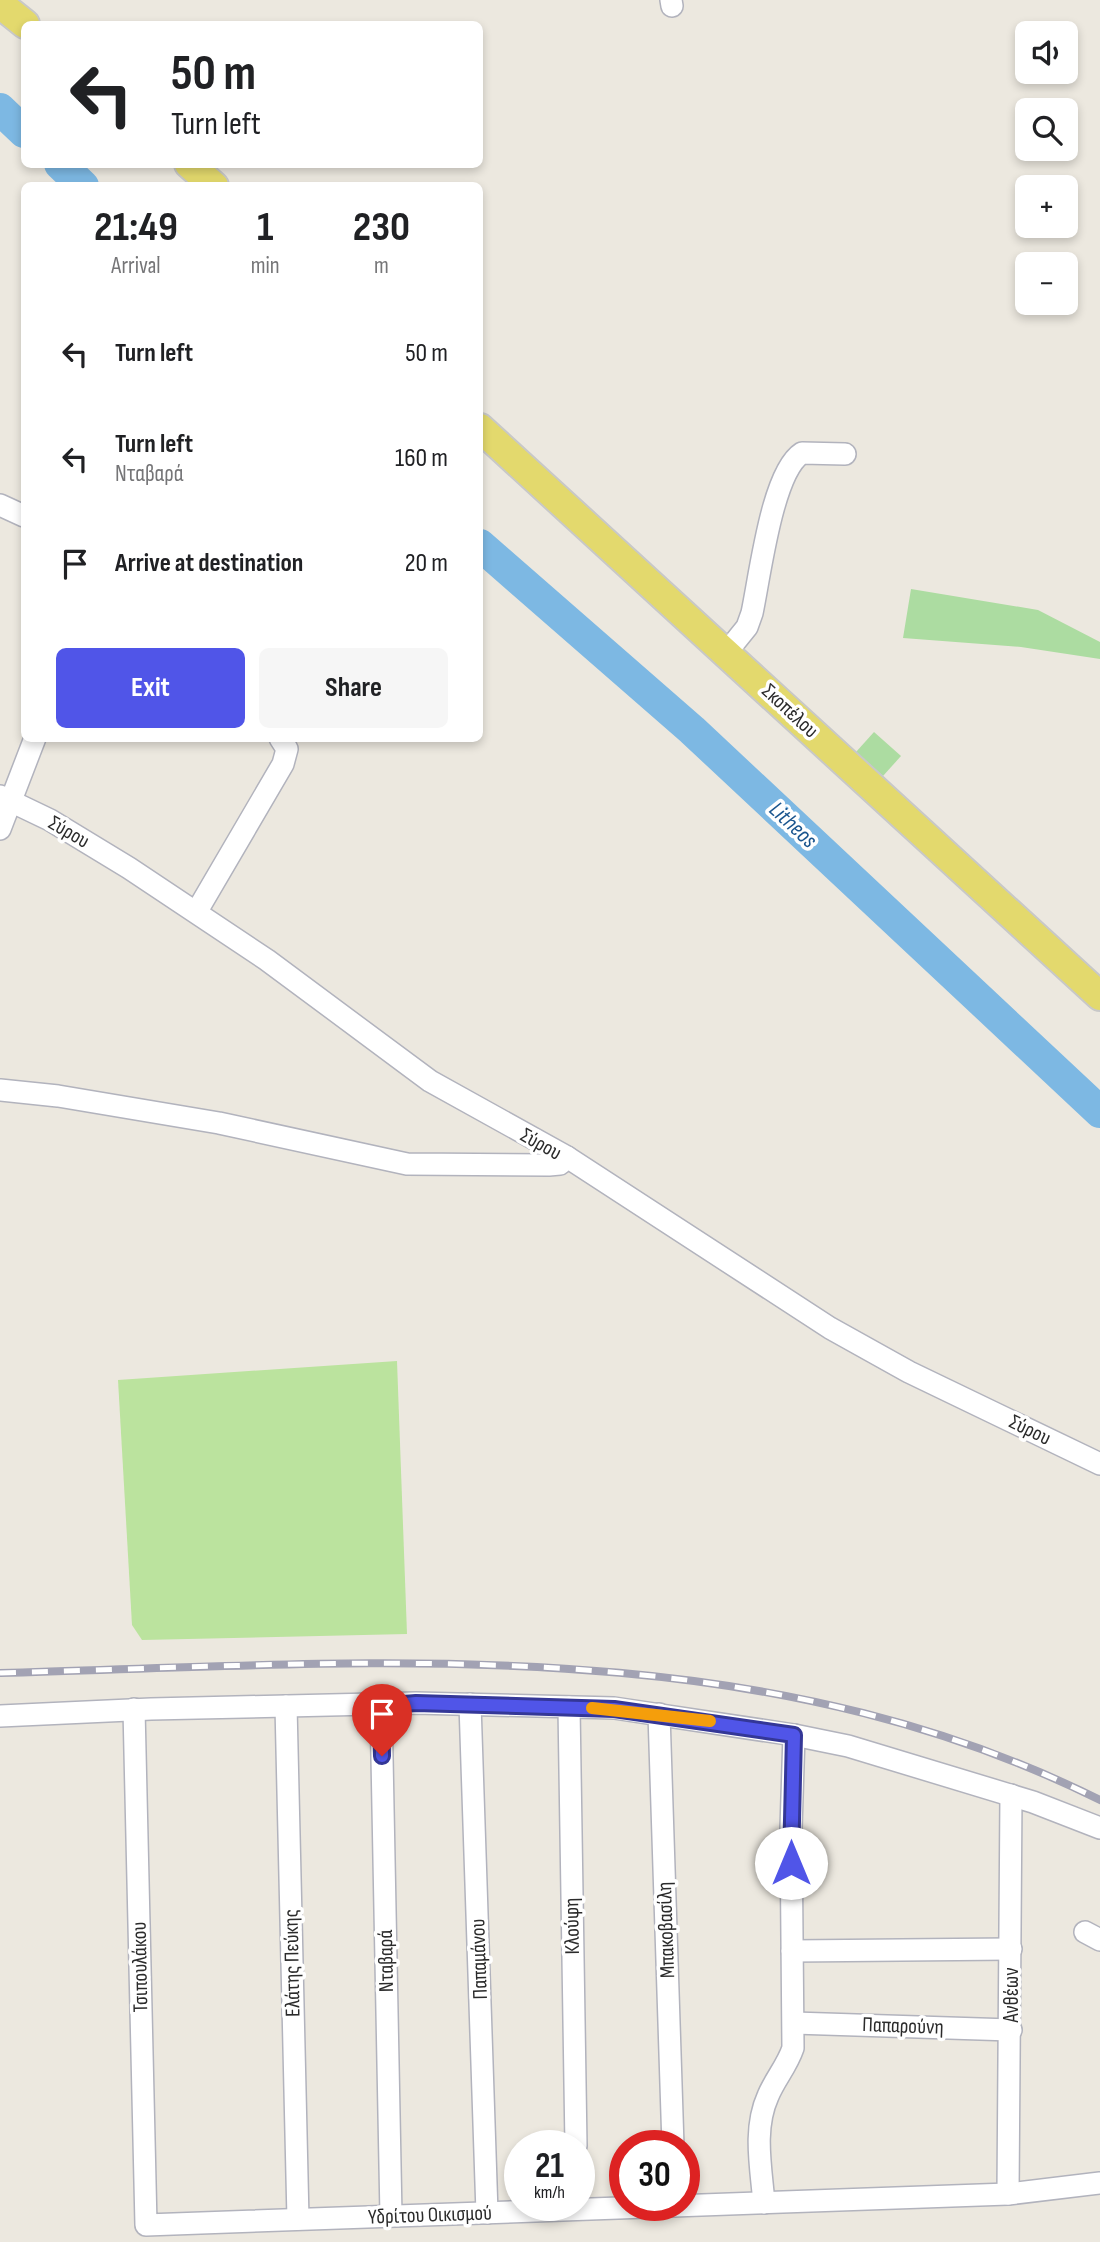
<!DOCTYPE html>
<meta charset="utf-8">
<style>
:root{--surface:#fff;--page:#f6f6f6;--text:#202124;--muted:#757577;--accent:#5055e8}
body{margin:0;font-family:"Sofia Sans Condensed",sans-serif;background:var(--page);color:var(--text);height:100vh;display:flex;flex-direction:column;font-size:26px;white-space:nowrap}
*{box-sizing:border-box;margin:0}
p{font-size:23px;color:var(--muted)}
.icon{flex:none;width:38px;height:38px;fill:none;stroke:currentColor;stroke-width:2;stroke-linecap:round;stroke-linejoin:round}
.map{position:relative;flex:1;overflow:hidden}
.side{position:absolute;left:21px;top:182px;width:462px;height:560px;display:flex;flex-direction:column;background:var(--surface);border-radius:10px;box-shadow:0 4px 10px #0003}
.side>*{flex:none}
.guide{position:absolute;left:21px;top:21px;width:462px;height:147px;border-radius:10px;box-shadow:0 4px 10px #0003;background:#fff;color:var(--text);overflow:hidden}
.tools{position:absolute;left:1015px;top:21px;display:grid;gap:14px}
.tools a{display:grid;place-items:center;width:63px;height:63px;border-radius:10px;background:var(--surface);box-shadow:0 4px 10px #0003;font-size:35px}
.speed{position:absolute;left:504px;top:2130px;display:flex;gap:14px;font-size:35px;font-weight:700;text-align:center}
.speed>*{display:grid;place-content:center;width:91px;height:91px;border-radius:50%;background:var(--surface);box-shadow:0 4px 10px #0003;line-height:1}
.speed small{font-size:18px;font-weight:400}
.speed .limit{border:10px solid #d22;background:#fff;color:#111}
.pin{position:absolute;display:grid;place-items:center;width:60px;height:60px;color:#fff;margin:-72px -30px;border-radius:50% 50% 50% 0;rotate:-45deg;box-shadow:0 0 7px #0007}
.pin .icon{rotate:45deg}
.me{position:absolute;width:77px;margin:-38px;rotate:0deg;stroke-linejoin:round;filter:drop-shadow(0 0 5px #0008)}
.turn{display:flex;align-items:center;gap:24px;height:147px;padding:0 35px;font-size:32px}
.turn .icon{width:91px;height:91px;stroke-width:2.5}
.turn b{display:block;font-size:49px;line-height:60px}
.eta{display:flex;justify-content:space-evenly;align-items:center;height:119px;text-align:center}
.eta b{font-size:42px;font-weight:700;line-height:49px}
.action{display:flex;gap:14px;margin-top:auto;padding:14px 35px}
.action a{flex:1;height:80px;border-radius:10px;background:var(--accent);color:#fff;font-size:28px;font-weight:700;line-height:80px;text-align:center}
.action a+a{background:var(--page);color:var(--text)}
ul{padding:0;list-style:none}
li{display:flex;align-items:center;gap:21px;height:105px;padding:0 35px}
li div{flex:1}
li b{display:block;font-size:26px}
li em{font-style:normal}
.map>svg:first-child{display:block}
.green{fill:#acdca1}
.pitch{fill:#bbe39e}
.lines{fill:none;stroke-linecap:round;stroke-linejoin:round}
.river{stroke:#7db8e3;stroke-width:32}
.minor-casing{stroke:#b2b3bd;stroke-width:24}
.major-casing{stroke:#c8c8c8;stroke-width:32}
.minor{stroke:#fff;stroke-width:21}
.major{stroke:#e3d96d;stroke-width:28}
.rail-casing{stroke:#a2a2b3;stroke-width:8}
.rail{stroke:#fff;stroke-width:5;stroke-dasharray:16;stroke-linecap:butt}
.route-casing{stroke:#343797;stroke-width:18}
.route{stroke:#5055e8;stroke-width:12}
.slow{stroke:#f59e0b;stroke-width:12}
.labels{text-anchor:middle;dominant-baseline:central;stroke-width:7;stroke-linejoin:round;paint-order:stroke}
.street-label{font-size:21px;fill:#2b2b2b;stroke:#fff}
.water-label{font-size:23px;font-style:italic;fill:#1b568f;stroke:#fff}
</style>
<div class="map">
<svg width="1100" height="2242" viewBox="0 0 1100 2242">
<rect width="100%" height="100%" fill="#ece8df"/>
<!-- green -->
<g class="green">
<path d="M911,589l127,21 62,32v17l-79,-12 -118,-9z"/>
<path d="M874,732l27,24 -18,20 -27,-24z"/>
</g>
<!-- pitch -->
<path class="pitch" d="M397,1361l10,273 -265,6 -10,-15 -14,-245z"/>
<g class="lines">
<!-- river -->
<g class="river">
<path d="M0,109l24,23"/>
<path d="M60,164l23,22"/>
<path d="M480,545l212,185 408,382"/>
</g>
<!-- minor casing -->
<g class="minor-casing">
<g id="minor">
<path d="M671,0l1,6"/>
<path d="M0,505l24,11"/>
<path d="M726,653l21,-26 5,-14c8,-37 20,-141 50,-160l43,1"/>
<path d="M0,796l50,24 79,48 138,92 163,121 137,76 263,171 79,44 191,92"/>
<path d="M0,829l35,-91"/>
<path d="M197,911l86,-147 4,-15 -7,-11"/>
<path d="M0,1090l58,6 161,27 188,41 142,1 11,-1 7,-7"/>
<path d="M470,1704l17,509"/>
<path d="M286,1706l12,513"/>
<path d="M381,1706l10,510"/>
<path d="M569,1707l7,439"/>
<path d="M134,1709l12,516 862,-31 92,-11"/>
<path d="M659,1714l14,432"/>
<path d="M0,1716l151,-7 265,-6 198,5 180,27 54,11 185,56 67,26"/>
<path d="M1085,1932l15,8"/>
<path d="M792,1951l219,-2"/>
<path d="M794,2023l217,7"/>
<path d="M1008,2194l3,-399"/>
<path d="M764,2203c-3,-36 -11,-74 4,-107 7,-17 19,-30 25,-48l-2,-220 3,-93"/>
</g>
</g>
<!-- major casing -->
<g class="major-casing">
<g id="major">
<path d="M0,4l25,20"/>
<path d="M189,164l25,22"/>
<path d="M480,428l620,568"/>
</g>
</g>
<!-- minor -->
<use href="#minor" class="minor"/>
<!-- major -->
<use href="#major" class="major"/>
<!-- rail casing -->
<g class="rail-casing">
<path id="rail" d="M0,1673c372,-10 755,-45 1100,127"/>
</g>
<!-- rail -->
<use href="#rail" class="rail"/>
</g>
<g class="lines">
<!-- route casing -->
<g class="route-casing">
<path id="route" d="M382,1756l-1,-50 35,-3 198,6 180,26 -3,128"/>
</g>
<!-- route -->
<use href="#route" class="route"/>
<!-- slow -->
<path class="slow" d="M592,1708l118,13"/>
</g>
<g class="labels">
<!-- street labels -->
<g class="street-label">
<text transform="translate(790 711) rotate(43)">Σκοπέλου</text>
<text transform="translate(69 832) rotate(30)">Σύρου</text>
<text transform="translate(541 1144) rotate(29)">Σύρου</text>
<text transform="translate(1030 1430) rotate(26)">Σύρου</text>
<text transform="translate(572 1926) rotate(-91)">Κλούφη</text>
<text transform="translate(666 1930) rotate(-92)">Μπακοβασίλη</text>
<text transform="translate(479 1959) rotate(-92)">Παπαμάνου</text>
<text transform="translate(386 1961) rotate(-91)">Νταβαρά</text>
<text transform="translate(292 1963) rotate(-91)">Ελάτης Πεύκης</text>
<text transform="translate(140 1967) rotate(-91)">Τσιπουλάκου</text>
<text transform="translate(1011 1995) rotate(-90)">Ανθέων</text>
<text transform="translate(903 2026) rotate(2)">Παπαρούνη</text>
<text transform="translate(430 2215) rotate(-2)">Υδρίτου Οικισμού</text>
</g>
<!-- water labels -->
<g class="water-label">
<text transform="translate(793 825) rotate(43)">Litheos</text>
</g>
</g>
</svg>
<div class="tools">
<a><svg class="icon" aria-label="sound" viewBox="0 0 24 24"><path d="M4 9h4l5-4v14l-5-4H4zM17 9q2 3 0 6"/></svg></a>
<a><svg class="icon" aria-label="search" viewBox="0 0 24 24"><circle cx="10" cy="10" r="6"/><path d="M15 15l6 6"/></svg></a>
<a>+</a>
<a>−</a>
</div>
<div class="speed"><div>21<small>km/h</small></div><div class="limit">30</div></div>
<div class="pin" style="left:382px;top:1756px;background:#d93025"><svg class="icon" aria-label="arrive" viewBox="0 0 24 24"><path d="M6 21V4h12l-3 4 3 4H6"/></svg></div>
<svg class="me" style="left:791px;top:1863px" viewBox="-20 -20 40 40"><circle r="19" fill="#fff"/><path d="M0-13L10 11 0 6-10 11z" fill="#5055e8"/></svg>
<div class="guide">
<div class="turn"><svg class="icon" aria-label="left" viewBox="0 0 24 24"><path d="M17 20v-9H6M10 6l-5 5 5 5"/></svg><div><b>50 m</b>Turn left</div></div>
</div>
<section class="side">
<div class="eta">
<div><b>21:49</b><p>Arrival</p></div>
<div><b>1</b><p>min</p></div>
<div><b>230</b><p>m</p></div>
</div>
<ul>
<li><svg class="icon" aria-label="left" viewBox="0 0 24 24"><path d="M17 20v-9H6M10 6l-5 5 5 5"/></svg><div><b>Turn left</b></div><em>50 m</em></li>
<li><svg class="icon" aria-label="left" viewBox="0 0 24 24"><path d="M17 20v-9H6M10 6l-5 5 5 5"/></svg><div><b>Turn left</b><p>Νταβαρά</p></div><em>160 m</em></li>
<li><svg class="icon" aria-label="arrive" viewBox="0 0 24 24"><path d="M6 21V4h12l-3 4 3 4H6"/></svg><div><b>Arrive at destination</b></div><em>20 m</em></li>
</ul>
<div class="action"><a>Exit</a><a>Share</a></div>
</section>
</div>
